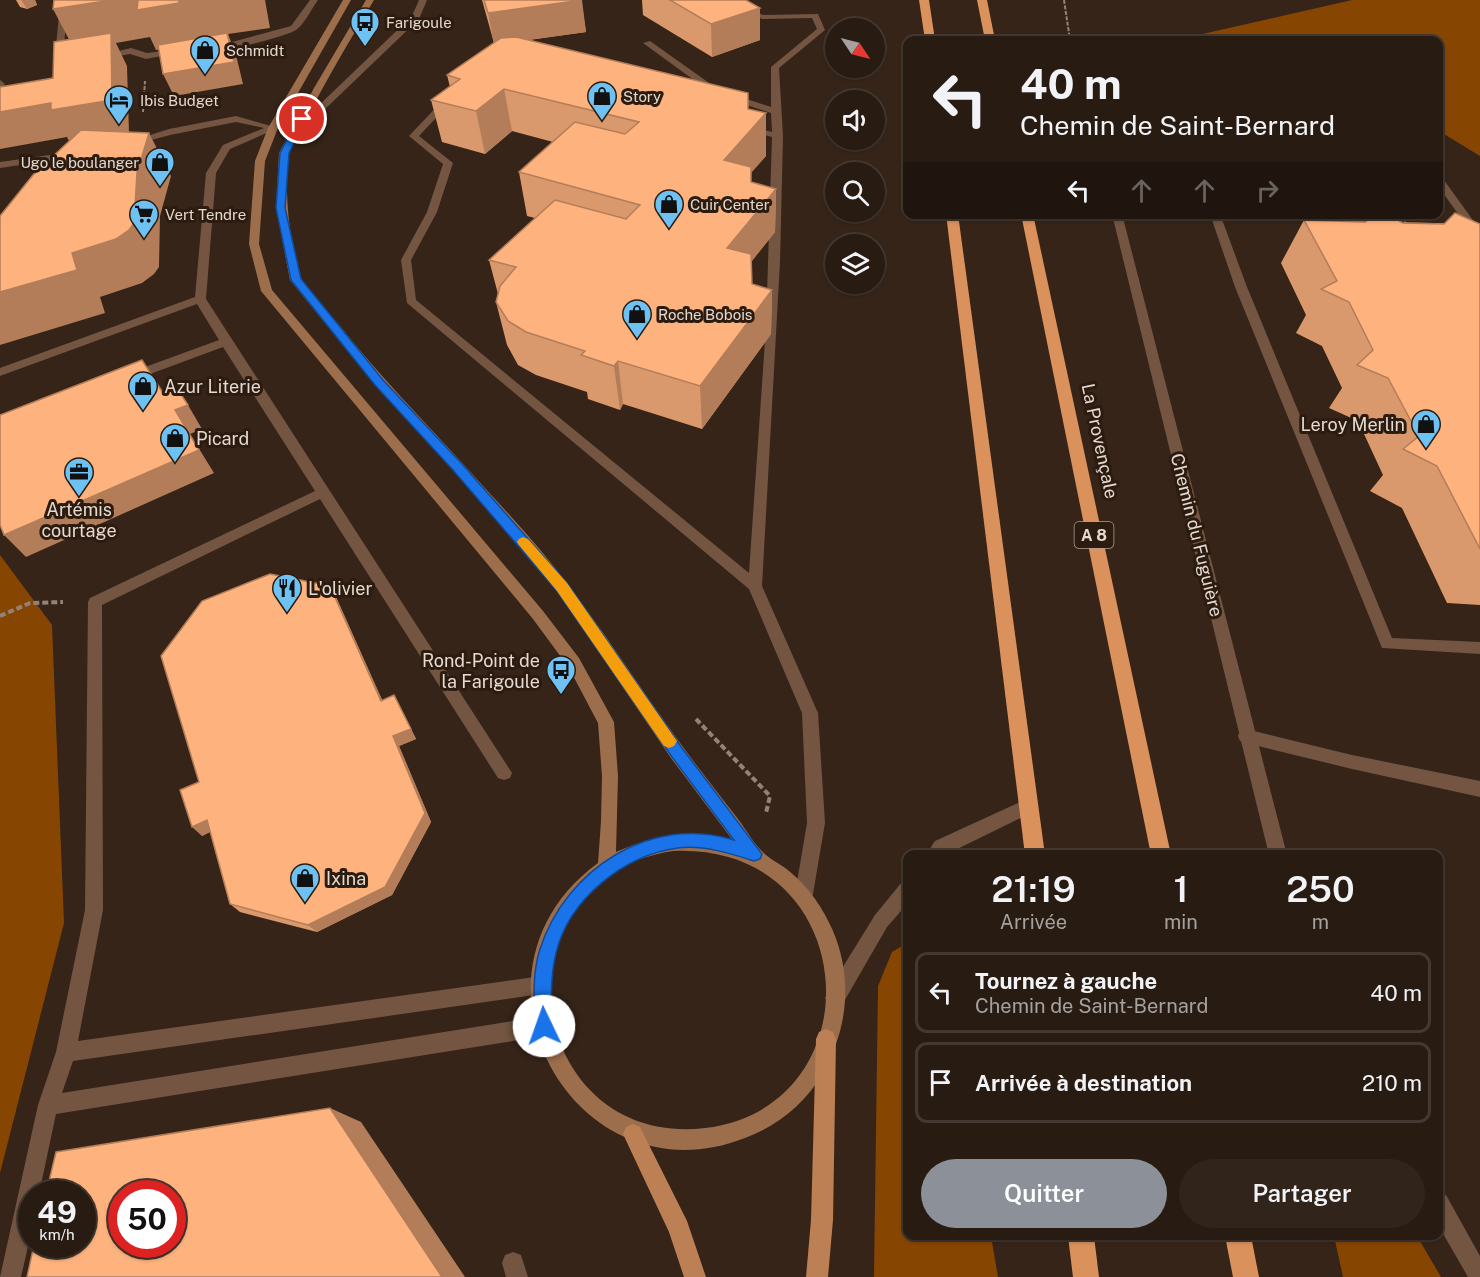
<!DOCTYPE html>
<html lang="fr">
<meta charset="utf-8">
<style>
:root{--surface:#281b12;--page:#30241b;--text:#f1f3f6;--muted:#a5a19f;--line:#443932;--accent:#8c9099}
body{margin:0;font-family:"Public Sans",sans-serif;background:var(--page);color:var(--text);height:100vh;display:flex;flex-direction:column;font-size:22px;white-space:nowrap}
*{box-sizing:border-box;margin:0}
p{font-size:20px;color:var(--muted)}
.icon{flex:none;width:33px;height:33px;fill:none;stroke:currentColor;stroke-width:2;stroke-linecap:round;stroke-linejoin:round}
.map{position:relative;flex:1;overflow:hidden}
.drawer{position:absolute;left:903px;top:850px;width:540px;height:390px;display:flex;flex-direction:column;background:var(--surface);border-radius:12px;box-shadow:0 2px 4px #0004,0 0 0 2px var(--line)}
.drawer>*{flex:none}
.guide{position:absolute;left:903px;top:36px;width:540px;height:183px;border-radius:12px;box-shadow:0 2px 4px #0004,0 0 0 2px var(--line);background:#281b12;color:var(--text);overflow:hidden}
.needle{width:39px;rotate:125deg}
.tools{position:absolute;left:825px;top:18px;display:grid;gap:12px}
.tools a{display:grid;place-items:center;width:60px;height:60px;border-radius:50%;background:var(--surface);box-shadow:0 2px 4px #0004,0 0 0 2px var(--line);font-size:30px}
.speed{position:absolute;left:18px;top:1180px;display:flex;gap:12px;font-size:30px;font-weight:700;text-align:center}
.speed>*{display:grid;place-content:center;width:78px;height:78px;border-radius:50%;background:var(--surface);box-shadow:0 2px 4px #0004,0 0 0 2px var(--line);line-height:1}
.speed small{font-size:15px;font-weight:400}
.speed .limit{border:9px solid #d22;background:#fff;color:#111}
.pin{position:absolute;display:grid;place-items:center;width:51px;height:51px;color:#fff;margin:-26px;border:3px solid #fff;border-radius:50%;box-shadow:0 2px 6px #0007}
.me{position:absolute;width:66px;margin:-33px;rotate:357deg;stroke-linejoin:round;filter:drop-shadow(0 0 4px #0008)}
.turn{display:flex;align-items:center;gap:21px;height:126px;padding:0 18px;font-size:27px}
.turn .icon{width:78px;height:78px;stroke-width:2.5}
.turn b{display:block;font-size:42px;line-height:51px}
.lanes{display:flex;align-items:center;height:57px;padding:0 18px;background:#0003;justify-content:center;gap:30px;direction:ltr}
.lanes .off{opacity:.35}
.eta{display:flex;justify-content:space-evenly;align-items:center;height:102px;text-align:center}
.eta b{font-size:36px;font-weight:600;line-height:42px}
.cta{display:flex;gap:12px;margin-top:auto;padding:12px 18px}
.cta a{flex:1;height:69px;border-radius:36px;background:var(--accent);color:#fff;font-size:24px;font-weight:600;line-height:69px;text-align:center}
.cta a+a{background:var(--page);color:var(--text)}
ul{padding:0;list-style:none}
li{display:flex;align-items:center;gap:18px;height:81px;margin:0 12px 9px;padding:0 6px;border:3px solid var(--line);border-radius:12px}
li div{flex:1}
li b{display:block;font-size:22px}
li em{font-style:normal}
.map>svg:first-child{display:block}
.forest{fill:#874502}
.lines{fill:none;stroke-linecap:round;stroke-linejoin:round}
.path-far2{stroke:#928379;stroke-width:2;stroke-dasharray:4 1.5;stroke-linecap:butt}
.path-far1{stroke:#928379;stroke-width:3;stroke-dasharray:4.5 2;stroke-linecap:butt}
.path{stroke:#928379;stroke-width:4;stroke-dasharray:6 3;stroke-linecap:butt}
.service{fill:#735541;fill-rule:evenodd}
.minor{fill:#735541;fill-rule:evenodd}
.secondary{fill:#9d6e4c;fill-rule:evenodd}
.primary{fill:#bd8055;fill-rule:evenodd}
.motorway{fill:#da915c;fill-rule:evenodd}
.wall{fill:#da996c}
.shaded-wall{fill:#b27d58}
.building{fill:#feb27d;stroke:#b27d58;stroke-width:1.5;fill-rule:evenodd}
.route{fill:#1a73e8;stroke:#114b97;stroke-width:1.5}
.slow{fill:#f59e0b}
.labels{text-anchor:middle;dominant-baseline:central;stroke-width:6;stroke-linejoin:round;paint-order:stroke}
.far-poi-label{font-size:15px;fill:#e5d9d1;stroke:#2c1b0f;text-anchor:start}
.shield{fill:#2c1b0f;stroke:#aea097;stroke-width:1.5}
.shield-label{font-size:16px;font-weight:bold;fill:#e5d9d1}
.poi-label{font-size:18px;fill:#e5d9d1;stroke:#2c1b0f;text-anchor:start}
.street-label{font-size:18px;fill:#e5d9d1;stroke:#2c1b0f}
</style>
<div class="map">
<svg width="1480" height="1277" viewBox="0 0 1480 1277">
<rect width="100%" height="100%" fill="#362418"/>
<!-- forest -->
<g class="forest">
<path d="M1352,0h128v156l-41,-25 -1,-91h-262z"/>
<path d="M0,555l52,70 12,298 -64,250z"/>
<path d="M907,943l1,293h83l7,41h-124l4,-291 14,-34z"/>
<path d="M1334,1236h83l24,41h-98z"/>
</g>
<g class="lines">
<!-- path-far2 -->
<g class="path-far2">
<path d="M1064,0l6,40"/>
<path d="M143,112l2,-31"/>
</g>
<!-- path-far1 -->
<path class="path-far1" d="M1401,216l5,9"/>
<!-- path -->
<g class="path">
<path d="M0,616l30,-13 33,-1"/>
<path d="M696,719l74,77 -4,17"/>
</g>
<!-- service -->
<g class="service">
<path d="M310,0h8c-6,8 -14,25 -22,30 -12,7 -76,24 -86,18l81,-22z"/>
<path d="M419,0h8l-8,19 -122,117h-6v-4l121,-116z"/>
<path d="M722,0h10l31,15 55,-1 7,16 -46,38 4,68 -3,126 -18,324 56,127 7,110 -12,71 -3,6 -6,3 -6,-3 -3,-6 12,-71 -5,-110 -53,-124 -342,-286 -6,-43 26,-48 16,-48 -34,-28 35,-37h6v4l-31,33 34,27 -16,49 -26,48 5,40 333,273 17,-247 6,-189 -30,-8 5,-3 25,6 -1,-19 -58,-19 -70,-51 7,-2 69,49 52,17v-40l46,-38 -5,-11 -50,1z"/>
<path d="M63,13l4,2 -4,39 5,3 -4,3 -9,-4 4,-41z"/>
<path d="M131,48l16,5 31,-4 4,3 -36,7 -16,-5 -28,5 -4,-3z"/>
<path d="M0,80l4,3 2,9 -6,6z"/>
<path d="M236,116l42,12 -48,21 -14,24 -10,126 306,474 -2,5 -6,2 -6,-2 -178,-279 -218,106 1,305 -25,131 464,-65 7,2 2,7 -2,7 -7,2 -469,67 -11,32 482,-77 7,3 3,7 -3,7 -7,3 -488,78 -17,80h-7v35l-11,48h-21l38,-172 18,-53 29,-142 3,-308 2,-4 225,-107 -92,-144 -89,33h-8v-6l93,-34 -22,-36 -197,72v-8l195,-71 11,-124 17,-28 41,-17 -28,-6 -66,13 -37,10 -5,-3 41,-13z"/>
<path d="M71,152l5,3 -2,2 -74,11v-6z"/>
<path d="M1438,175l3,1 39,54v10l-4,-1 -38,-53z"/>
<path d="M1210,214h10l27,73 145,351 88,4v12l-98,-6 -147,-361z"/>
<path d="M1246,729l106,26 128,26v16l-128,-28 -106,-26 -6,-2 -2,-5 2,-5z"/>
<path d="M1029,798l6,3 2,5 -2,5 -90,44h-19l9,-14z"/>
<path d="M908,880v23l-21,24 -45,78 -7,3 -7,-3 -3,-7 3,-7 47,-76 27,-33z"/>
<path d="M513,1252l8,3 7,22h-22l-4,-14 3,-8z"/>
</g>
<!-- minor -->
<g class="minor">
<path d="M1112,214h10l165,641h-18z"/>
<path d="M1438,1193l8,2 34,61v21h-12l-30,-52z"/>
</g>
<!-- secondary -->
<path class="secondary" d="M343,0h8l-73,128 -13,33 -6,83 13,46 271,321 36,47 35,64 4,54 -2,76c38,-17 78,-23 118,-10l-63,-84 -114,-167 -104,-121 -78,-85 -85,-105 -14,-72 3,-55 35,-65 52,-88h8c-24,40 -48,80 -69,122 -5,10 -14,22 -16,33 -6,27 1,106 15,128 10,15 24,29 36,43 39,49 82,93 124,139 35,39 73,78 104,120 34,44 65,92 97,137 23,33 48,65 73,97 9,12 18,28 28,36 7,6 16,10 23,16 20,16 34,37 44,60 20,47 15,99 -11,143 -17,30 -45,52 -77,64 -171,67 -298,-165 -147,-275l3,-42 1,-45 -4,-53 -29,-55 -36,-49 -272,-328 -12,-47 6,-83 13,-33zM673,851c190,-9 206,256 32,277 -179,21 -220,-248 -32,-277z"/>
<!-- primary -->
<g class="primary">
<path d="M826,1029l7,3 3,7 -3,181 -5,57h-22l5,-57 5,-181 3,-7z"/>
<path d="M633,1124l7,3 47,94 19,56h-22l-15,-45 -46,-98 3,-7z"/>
</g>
<!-- motorway -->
<g class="motorway">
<path d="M919,0h10l6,40h-10z"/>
<path d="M977,0h10l8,40h-10z"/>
<path d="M946,214h12l87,641h-20z"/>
<path d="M1021,214h12l138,641h-20z"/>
<path d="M1068,1236h26l5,41h-26z"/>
<path d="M1225,1236h26l8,41h-26z"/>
</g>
</g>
<!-- wall -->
<g class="wall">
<path d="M16,0h19l2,5 -10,4 -7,-2z"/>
<path d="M482,0h99l5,32 -58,8 220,69 18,4v43l-15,16v10l25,7 -1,43 -24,30 1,22 20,6 -1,44 -69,95 -79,-25 -3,6 -32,-11 -1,-7 -51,-17 -18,-10 -11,-20 -11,-43 2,-8 -9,-34 46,-42 -8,-2 -8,-44 34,-30 -41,-11 -27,23 -43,-12 -11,-42 19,-13 -3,-12 47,-32z"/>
<path d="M642,0h104l14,40 -48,17 -69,-42z"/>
<path d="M1304,220l176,4v381l-33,-2 -45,-95 -32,-17 13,-16 -25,-54 -29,-13 13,-20 -20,-42 -26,-13 10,-18 -25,-52z"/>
<path d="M330,586l6,11 46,103 12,-5 22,44 -17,7 32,76 -39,73 -75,37 -77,-20 -10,-8 -20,-72 -8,4 -3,-54z"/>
</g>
<!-- shaded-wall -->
<g class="shaded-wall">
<path d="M21,0h14l2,5 -10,4z"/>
<path d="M112,0h153l5,28 -42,6 8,21 7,29 -69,12 -11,-22 34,-30 -41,6 -6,-13 -34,6 11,23 2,67 -59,10 -3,-6 -67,12v-37l51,-9 23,-54 -21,-40z"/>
<path d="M582,0l4,32 -92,13 -6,-32z"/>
<path d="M760,8v32l-48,17 -1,-33z"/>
<path d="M504,89l8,42 -27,23 -9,-43z"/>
<path d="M766,113v43l-41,47 -1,-43z"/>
<path d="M149,133l22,43 -11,40 -1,51 -5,7 -12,9 -42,14 5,16 -105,32v-53l72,-39 65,-80z"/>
<path d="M776,189l-1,43 -47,59 -1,-43z"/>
<path d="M772,290l-1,44 -69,95 -2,-43z"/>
<path d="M618,361l5,43 -3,6 -6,-44z"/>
<path d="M188,405l14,24 -12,5 24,39 -188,84 -22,-22 171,-125z"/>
<path d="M330,586l6,11 51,114 -6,-10z"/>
<path d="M394,695l22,44 -17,7 32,76 -39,73 -75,37 -9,-7 85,-189z"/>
<path d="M207,820l10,8 -15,8 -10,-9z"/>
<path d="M330,1108l31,14 104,155h-23z"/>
</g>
<!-- building -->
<g class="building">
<path d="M54,0h58l-59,9z"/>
<path d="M138,0h41v3l-42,7z"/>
<path d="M484,0h98l-94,13z"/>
<path d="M670,0h76l14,8 -49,16z"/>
<path d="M111,33l1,67 -61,10v-7l-51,9v-25l53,-9 1,-36z"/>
<path d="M227,33l7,29 -71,12 -5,-29z"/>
<path d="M516,37l232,56v16l18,4 -42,47 27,7v15l25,7 -49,59 24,6 1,30 20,6 -72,96 -82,-25 -4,5 -33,-11 4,-4 -59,-19 -18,-11 -12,-19 4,-16 16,-19 -27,-7 66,-60 71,19 14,-14 -121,-33 56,-50 50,12 14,-12 -135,-33 -28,22 -45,-11 29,-21 -13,-4 54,-37z"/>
<path d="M81,130l68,3 -12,40 -3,50 -5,7 -13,9 -44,14 5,17 -77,22v-76l33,-41z"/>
<path d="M1455,213l25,11v325l-43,-83 -34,-17 16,-13 -31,-58 -31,-13 16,-15 -24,-48 -28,-13 16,-8 -33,-61 61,2 12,-8h10l16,9 41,1z"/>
<path d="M142,360l21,33 13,-6 12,18 -13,5 24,40 -195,85 -4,-10v-110z"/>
<path d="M270,574l60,12 51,115 13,-6 17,34 -18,7 32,77 -40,74 -77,38 -78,-21 -23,-84 -15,7 -12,-37 19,-8 -38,-126 41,-55z"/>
<path d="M330,1108l112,169h-415l7,-32h48v-51h-36l10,-42zM122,1194h50v51h-50z"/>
</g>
<!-- route -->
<path class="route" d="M299,117l7,2 -17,34 -4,55 16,71 82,101 79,84 105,119 115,165 80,106 -2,5 -6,2c-25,-8 -50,-16 -76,-13 -54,7 -109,51 -122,105 -6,25 -5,48 -3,73l-3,7 -6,2 -6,-2 -3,-7c-1,-26 -3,-52 5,-77 26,-80 111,-135 194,-109l-62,-83 -115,-166 -104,-121 -78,-85 -84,-105 -15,-72 4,-55z"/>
<!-- slow -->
<path class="slow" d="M523,537l5,2 39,44 107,154 3,4 -3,5 -5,2 -5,-2 -107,-155 -38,-46 -2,-3 2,-3z"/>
<!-- icons -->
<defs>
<g id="bus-pin" transform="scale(1.5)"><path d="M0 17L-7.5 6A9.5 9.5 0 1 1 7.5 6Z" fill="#6ec2f3" stroke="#2c1b0f"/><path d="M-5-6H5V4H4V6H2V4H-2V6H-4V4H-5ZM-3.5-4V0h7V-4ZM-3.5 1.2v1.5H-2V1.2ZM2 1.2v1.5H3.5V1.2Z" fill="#111"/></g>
<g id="shop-pin" transform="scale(1.5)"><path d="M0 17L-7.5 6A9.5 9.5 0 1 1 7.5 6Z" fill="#6ec2f3" stroke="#2c1b0f"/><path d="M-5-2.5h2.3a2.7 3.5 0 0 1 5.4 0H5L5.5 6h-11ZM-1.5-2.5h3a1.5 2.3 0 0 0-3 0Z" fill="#111"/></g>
<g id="hotel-pin" transform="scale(1.5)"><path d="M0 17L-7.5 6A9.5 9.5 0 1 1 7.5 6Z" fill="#6ec2f3" stroke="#2c1b0f"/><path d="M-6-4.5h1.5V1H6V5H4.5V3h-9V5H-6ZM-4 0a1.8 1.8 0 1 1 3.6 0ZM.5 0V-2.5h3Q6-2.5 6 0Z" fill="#111"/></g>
<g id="supermarket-pin" transform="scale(1.5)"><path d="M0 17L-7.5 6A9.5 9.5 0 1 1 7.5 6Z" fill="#6ec2f3" stroke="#2c1b0f"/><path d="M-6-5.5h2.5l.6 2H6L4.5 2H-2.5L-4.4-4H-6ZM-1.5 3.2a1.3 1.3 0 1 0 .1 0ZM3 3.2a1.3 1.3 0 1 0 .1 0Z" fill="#111"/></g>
<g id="office-pin" transform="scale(1.5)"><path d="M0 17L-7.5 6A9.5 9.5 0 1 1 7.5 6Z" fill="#6ec2f3" stroke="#2c1b0f"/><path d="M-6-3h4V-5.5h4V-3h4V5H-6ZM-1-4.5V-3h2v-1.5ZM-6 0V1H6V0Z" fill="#111"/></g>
<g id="restaurant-pin" transform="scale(1.5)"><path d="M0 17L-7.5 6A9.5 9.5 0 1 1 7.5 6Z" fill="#6ec2f3" stroke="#2c1b0f"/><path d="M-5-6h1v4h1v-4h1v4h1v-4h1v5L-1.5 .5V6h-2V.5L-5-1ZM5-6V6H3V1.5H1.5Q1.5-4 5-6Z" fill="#111"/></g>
</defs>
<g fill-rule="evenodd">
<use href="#bus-pin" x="365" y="22"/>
<use href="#shop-pin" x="205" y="50"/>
<use href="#shop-pin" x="602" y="96"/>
<use href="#hotel-pin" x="119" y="100"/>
<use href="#shop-pin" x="160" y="162"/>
<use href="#shop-pin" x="669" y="204"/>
<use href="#supermarket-pin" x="144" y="214"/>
<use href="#shop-pin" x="637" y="314"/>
<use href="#shop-pin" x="143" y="386"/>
<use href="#shop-pin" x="1426" y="424"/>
<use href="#shop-pin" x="175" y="438"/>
<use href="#office-pin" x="79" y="472"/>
<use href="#restaurant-pin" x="287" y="588"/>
<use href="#bus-pin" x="561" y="670"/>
<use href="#shop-pin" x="305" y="878"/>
</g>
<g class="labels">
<!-- far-poi labels -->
<g class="far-poi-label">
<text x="386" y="22">Farigoule</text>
<text x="226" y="50">Schmidt</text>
<text x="623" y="96">Story</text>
<text x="140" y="100">Ibis Budget</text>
<text x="139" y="162" text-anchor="end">Ugo le boulanger</text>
<text x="690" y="204">Cuir Center</text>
<text x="165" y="214">Vert Tendre</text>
<text x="658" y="314">Roche Bobois</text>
</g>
<!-- shield labels -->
<rect class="shield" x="1074.5" y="522" width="39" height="26" rx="4.5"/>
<g class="shield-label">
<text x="1094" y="535">A 8</text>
</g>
<!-- poi labels -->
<g class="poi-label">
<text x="164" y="386">Azur Literie</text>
<text x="1405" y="424" text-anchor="end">Leroy Merlin</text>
<text x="196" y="438">Picard</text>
<text x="79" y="509" text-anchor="middle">Artémis<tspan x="79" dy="21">courtage</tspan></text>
<text x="308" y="588">L'olivier</text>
<text x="540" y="660" text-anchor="end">Rond-Point de<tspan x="540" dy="21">la Farigoule</tspan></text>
<text x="326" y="878">Ixina</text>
</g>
<!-- street labels -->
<g class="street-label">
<text transform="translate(1100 441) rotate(78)">La Provençale</text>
<text transform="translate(1197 535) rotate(76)">Chemin du Fuguière</text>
</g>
</g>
</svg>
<div class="tools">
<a><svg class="needle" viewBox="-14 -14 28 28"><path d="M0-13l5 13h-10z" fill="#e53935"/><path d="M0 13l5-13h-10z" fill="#a5a19f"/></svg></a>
<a><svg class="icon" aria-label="sound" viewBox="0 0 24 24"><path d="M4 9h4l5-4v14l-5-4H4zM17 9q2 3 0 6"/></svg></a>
<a><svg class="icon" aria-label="search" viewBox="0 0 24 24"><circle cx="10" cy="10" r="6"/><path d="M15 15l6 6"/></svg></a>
<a><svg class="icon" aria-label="layers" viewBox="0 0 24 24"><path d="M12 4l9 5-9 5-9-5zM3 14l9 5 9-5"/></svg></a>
</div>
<div class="speed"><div>49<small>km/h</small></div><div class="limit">50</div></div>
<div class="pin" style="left:302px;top:119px;background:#d93025"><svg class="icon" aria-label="arrive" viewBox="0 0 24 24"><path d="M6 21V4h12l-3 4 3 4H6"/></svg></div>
<svg class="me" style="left:544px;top:1026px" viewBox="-20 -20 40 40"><circle r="19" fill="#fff"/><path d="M0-13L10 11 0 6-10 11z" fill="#1a73e8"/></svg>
<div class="guide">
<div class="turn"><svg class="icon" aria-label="left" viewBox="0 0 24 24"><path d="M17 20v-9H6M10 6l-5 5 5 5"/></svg><div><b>40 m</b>Chemin de Saint-Bernard</div></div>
<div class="lanes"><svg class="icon" aria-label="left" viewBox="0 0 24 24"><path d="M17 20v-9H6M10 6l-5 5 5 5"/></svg><svg class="icon off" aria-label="ahead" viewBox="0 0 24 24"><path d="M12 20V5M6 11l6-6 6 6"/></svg><svg class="icon off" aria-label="ahead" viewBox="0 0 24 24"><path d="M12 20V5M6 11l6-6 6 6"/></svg><svg class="icon off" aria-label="right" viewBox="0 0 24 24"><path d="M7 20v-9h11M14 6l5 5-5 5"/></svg></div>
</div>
<section class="drawer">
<div class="eta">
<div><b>21:19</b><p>Arrivée</p></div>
<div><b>1</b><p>min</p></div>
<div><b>250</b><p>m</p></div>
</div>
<ul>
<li><svg class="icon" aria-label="left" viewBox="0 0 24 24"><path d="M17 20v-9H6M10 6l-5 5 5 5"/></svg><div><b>Tournez à gauche</b><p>Chemin de Saint-Bernard</p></div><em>40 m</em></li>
<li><svg class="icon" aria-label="arrive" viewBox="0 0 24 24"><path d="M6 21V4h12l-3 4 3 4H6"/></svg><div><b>Arrivée à destination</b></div><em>210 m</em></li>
</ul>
<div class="cta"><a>Quitter</a><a>Partager</a></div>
</section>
</div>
